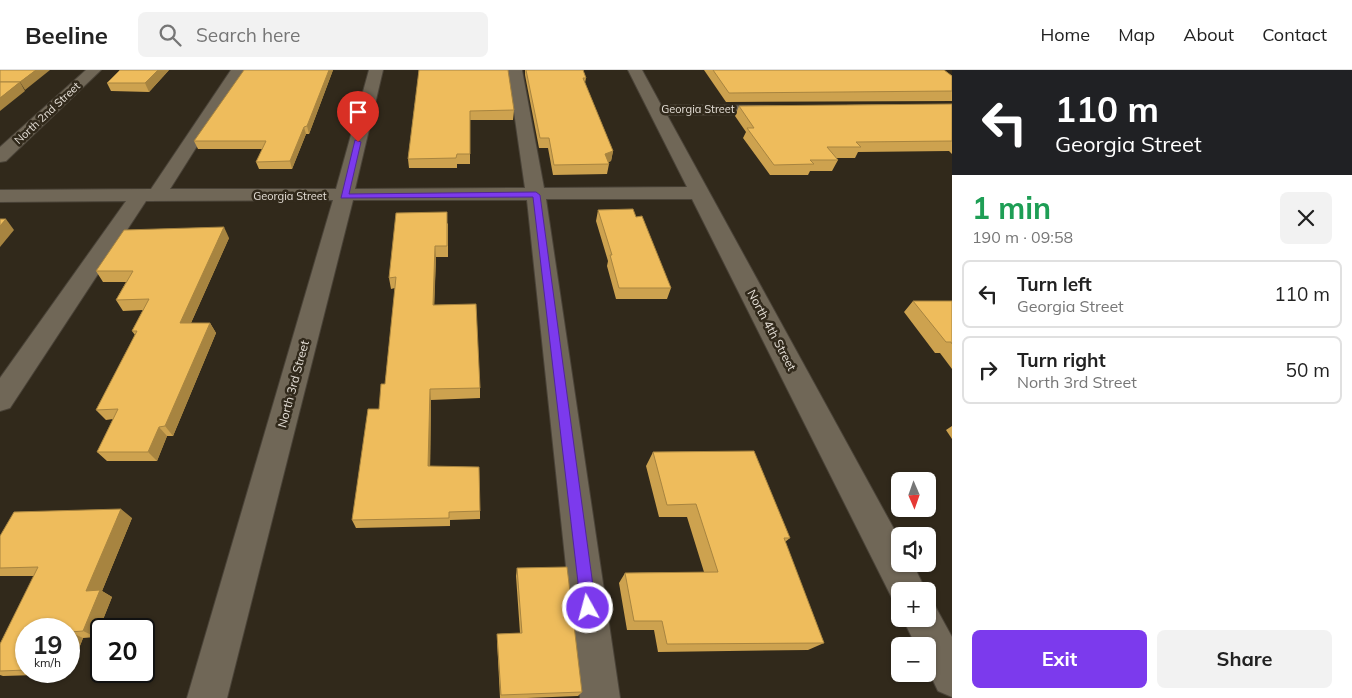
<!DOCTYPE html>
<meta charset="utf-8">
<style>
:root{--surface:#fff;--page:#f2f2f2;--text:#222;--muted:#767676;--line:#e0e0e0;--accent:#7c3aed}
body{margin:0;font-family:Mulish,sans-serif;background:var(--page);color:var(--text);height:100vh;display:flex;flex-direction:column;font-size:19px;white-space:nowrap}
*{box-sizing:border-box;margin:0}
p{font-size:16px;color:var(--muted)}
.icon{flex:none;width:28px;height:28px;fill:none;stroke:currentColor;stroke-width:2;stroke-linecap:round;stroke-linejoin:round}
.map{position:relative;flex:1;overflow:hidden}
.drawer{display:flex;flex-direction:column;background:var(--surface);width:400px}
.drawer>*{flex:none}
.guide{background:#202124;color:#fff;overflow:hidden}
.needle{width:32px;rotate:178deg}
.fabs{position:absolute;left:891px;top:402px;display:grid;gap:10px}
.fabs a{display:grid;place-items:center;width:45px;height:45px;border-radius:8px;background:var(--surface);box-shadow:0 1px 4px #0004;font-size:25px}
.speed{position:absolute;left:15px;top:548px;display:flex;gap:10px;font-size:25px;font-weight:700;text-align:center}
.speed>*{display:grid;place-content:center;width:65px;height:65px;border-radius:50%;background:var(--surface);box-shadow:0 1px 4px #0004;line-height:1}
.speed small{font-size:12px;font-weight:400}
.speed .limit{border:2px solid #111;border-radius:8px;background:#fff;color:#111}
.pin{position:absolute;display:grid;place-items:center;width:42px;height:42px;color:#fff;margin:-51px -21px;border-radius:50% 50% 50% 0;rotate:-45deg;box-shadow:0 0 5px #0007}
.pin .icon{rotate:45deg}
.me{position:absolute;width:55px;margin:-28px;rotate:353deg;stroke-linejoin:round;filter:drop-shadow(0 0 4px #0008)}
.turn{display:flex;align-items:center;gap:18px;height:105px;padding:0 20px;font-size:22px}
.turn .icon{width:65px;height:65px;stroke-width:2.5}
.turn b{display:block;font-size:35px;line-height:42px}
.round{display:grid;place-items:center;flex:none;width:52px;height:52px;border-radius:8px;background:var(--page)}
.head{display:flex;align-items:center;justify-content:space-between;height:85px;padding:0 20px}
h1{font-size:30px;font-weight:700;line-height:38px;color:#1e9e55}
.action{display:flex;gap:10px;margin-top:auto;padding:10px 20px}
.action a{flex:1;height:58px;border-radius:8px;background:var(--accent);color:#fff;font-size:20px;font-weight:700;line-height:58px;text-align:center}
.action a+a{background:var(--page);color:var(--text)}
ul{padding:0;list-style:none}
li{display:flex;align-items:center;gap:15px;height:68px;margin:0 10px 8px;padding:0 10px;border:2px solid var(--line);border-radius:8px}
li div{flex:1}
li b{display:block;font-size:19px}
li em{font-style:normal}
header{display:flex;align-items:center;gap:30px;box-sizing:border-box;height:70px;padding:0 25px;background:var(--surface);border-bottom:1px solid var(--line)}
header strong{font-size:24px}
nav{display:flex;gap:28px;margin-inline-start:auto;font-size:18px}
.search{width:350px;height:45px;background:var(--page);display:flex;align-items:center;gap:12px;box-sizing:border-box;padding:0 18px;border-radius:8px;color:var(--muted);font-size:19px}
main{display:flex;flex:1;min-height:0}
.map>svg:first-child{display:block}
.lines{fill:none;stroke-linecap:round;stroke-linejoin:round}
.minor-casing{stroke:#4a4338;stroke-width:2}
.minor{fill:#706757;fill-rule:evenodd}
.wall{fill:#cda24f;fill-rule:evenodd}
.shaded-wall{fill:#a78440}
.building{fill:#eebc5c;stroke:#a78440}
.route{fill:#7c3aed;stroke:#51269a}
.labels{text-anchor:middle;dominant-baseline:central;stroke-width:5;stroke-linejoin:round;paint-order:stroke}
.far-street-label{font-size:11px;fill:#e6e0d8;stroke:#31291b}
.street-label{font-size:12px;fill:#e6e0d8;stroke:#31291b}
</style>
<header>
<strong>Beeline</strong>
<div class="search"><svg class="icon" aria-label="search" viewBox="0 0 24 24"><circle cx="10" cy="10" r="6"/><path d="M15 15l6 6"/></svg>Search here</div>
<nav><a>Home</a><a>Map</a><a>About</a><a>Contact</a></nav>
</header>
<main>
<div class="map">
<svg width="952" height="628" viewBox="0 0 952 628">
<rect width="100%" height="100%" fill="#31291b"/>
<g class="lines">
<!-- minor casing -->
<g class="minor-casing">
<g id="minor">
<path d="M86,0h15l-95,91 -6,1v-15z"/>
<path d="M231,0h14l-75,119h166l33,-119h14l-28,119 170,-1 -17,-118h14l22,118 143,-1 -59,-117h14l19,35 120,1 2,3 -2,3 -6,2 -108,1 233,425v24h13l13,27h-26v15l-5,-2 -203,-405h-146l74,499h-40l-53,-498h-174l-126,498h-40l146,-498 -187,1 -136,207 -10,3v-33l126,-177 -126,1v-12l151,-1z"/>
<path d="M928,533l7,3 17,31v60l-14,-6 -10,-21v-24h-12l-13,-27h25z"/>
</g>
</g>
<!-- minor -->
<use href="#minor" class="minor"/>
</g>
<!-- wall -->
<g class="wall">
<path d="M169,0l-20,22 -38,-1 -4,-8z"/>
<path d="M333,0l-24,64h-3l-14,35h-33l-3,-7 7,-13h-65l-4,-8z"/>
<path d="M419,0l95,40 -1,10h-43v44h-13v4h-48l-1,-9z"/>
<path d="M525,0h58l3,8 -1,5 28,68 -2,10 -3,1 1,2 -2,10 -54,1 -5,-27h-9l-14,-73z"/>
<path d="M704,0h240l8,6v25l-226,1z"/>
<path d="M952,34v50l-3,-3 -91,1 -3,6h-20l3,2 -6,11h-22l-2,4h-38l-27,-37 3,-6 -11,-16 4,-10z"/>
<path d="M598,140l38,7 35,71 -4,11h-51l-9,-33 1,-5 -12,-40z"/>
<path d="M448,153v34h-12l-2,48 46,83v10l-49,2 -1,66 50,45v8l-30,1v6l-94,2 -4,-8 33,-136 10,-96 -4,1 -2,-11z"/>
<path d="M229,168l-38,85h19l6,10 -43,103h-6l-10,25h-50l-10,-9 16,-33 -7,1 -10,-10 39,-75 -3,-4 11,-21 -20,1 -7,-11 10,-18h-23l-7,-11z"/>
<path d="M913,231h39v68l-12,-16h-5l-31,-41z"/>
<path d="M952,356v13l-6,-9z"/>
<path d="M653,382l137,86 -5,4 39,101 -16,7 -150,2 -4,-22h-27l-8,-47 6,-10 79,-1 -17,-55h-28l-13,-51z"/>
<path d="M132,448l-30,73 10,6 -16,40 -13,1 -14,36 -66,2 -3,-1v-31l34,-68h-34v-40zM26,559l43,42h-43z"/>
<path d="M517,498l65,124 -4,4 -51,2h-27l-3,-58v-6l23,-1 -4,-57z"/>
</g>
<!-- shaded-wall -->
<g class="shaded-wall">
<path d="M36,0h14l-25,20 -5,-8z"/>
<path d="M158,0h11l-20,22 -4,-9z"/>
<path d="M329,0h4l-24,64 -2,-8z"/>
<path d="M20,12l5,9 -25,20v-13z"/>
<path d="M304,57l2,7 -14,35 -2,-8z"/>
<path d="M613,81l-2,10 -7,3 1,-10z"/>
<path d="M6,149l8,11 -14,17v-21z"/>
<path d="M224,157l5,11 -43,96 -6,-11z"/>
<path d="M435,176l1,11 -2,58 -1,-10z"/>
<path d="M210,253l6,10 -43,103 -8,-10z"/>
<path d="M430,319l1,11 -1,76 -2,-10z"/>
<path d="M159,357l8,9 -10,25 -9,-9z"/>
<path d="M121,439l11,9 -30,73 10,6 -16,40 -13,-6 3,-40z"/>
<path d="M70,562l13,6 -14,36 -10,-3h10v-36z"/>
</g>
<!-- building -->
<g class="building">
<path d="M0,0h36l-16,12h-20z"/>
<path d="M120,0h38l-13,13h-38z"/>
<path d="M244,0h85l-22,56 -3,1 -14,34 -34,1 10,-21h-72z"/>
<path d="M419,0h89l6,40 -44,1v43h-13l-1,4 -48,1z"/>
<path d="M526,0h57l3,8h-3l30,73 -8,3 4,10 -55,1 -5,-27h-9z"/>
<path d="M713,0h231l8,6v15l-223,2z"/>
<path d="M0,12h20l-20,16z"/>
<path d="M952,34v37l-96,1 5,5h-34l11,13h-28l4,4 -40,1 -27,-37h7l-15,-22z"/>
<path d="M633,139l3,8 6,-1 29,72h-52l-9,-33h2l-14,-45z"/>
<path d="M447,142v34h-12l-2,59 43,-1 4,84 -50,1 -2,77 51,1 1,44 -31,1v6l-97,2 16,-111h11l2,-25h4l11,-107 -7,1 7,-65z"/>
<path d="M0,149h6l-6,7z"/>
<path d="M224,157l-44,96h30l-45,103 -6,1 -11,25h-51l21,-43 -22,1 41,-79h-5l17,-32 -33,1 17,-29h-37l28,-41z"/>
<path d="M913,231h39v43l-1,-2h-5z"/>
<path d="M754,381l36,87h-6l40,105 -157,1 -5,-23h-28l-9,-48 93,-1 -22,-68 -29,1 -14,-53z"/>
<path d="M121,439l-35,82 14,-1 -17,41 -13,1 -1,3v-6h-43v41l-26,1v-27l38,-77 -38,1v-32l14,-24z"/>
<path d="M567,497l15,125 -81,3 -4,-61 25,-1 -5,-65z"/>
</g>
<!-- route -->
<path class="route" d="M355,70l6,2 -12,52 187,-2 4,3 56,413 -2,6 -6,2 -5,-2 -2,-6 -48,-411 -192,1z"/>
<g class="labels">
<!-- far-street labels -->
<g class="far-street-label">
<text x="698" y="39">Georgia Street</text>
<text transform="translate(47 43) rotate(-43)">North 2nd Street</text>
<text x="290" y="126">Georgia Street</text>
</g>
<!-- street labels -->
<g class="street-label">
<text transform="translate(772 260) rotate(62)">North 4th Street</text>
<text transform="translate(293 314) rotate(-75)">North 3rd Street</text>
</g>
</g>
</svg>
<div class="fabs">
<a><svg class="needle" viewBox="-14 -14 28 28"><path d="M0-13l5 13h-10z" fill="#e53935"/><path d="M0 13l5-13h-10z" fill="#767676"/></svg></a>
<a><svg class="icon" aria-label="sound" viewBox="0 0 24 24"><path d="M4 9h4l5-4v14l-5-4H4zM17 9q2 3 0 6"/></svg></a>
<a>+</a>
<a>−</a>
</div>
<div class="speed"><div>19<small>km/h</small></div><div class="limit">20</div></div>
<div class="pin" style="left:358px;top:72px;background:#d93025"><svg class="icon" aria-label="arrive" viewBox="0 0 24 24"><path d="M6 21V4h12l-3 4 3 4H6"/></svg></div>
<svg class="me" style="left:588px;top:538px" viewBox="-20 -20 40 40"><circle r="17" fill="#7c3aed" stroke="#fff" stroke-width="3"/><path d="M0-11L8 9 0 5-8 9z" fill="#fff"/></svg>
</div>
<section class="drawer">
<div class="guide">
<div class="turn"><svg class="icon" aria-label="left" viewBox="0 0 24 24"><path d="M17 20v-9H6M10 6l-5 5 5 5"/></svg><div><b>110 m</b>Georgia Street</div></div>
</div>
<div class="head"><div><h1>1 min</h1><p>190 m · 09:58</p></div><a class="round"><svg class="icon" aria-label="close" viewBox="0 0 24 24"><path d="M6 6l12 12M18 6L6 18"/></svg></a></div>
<ul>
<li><svg class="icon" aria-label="left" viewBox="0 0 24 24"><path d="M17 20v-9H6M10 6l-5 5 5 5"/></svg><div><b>Turn left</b><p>Georgia Street</p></div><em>110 m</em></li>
<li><svg class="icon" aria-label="right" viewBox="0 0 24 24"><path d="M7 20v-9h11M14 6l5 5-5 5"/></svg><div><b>Turn right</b><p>North 3rd Street</p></div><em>50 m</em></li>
</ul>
<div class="action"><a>Exit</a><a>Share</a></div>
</section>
</main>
